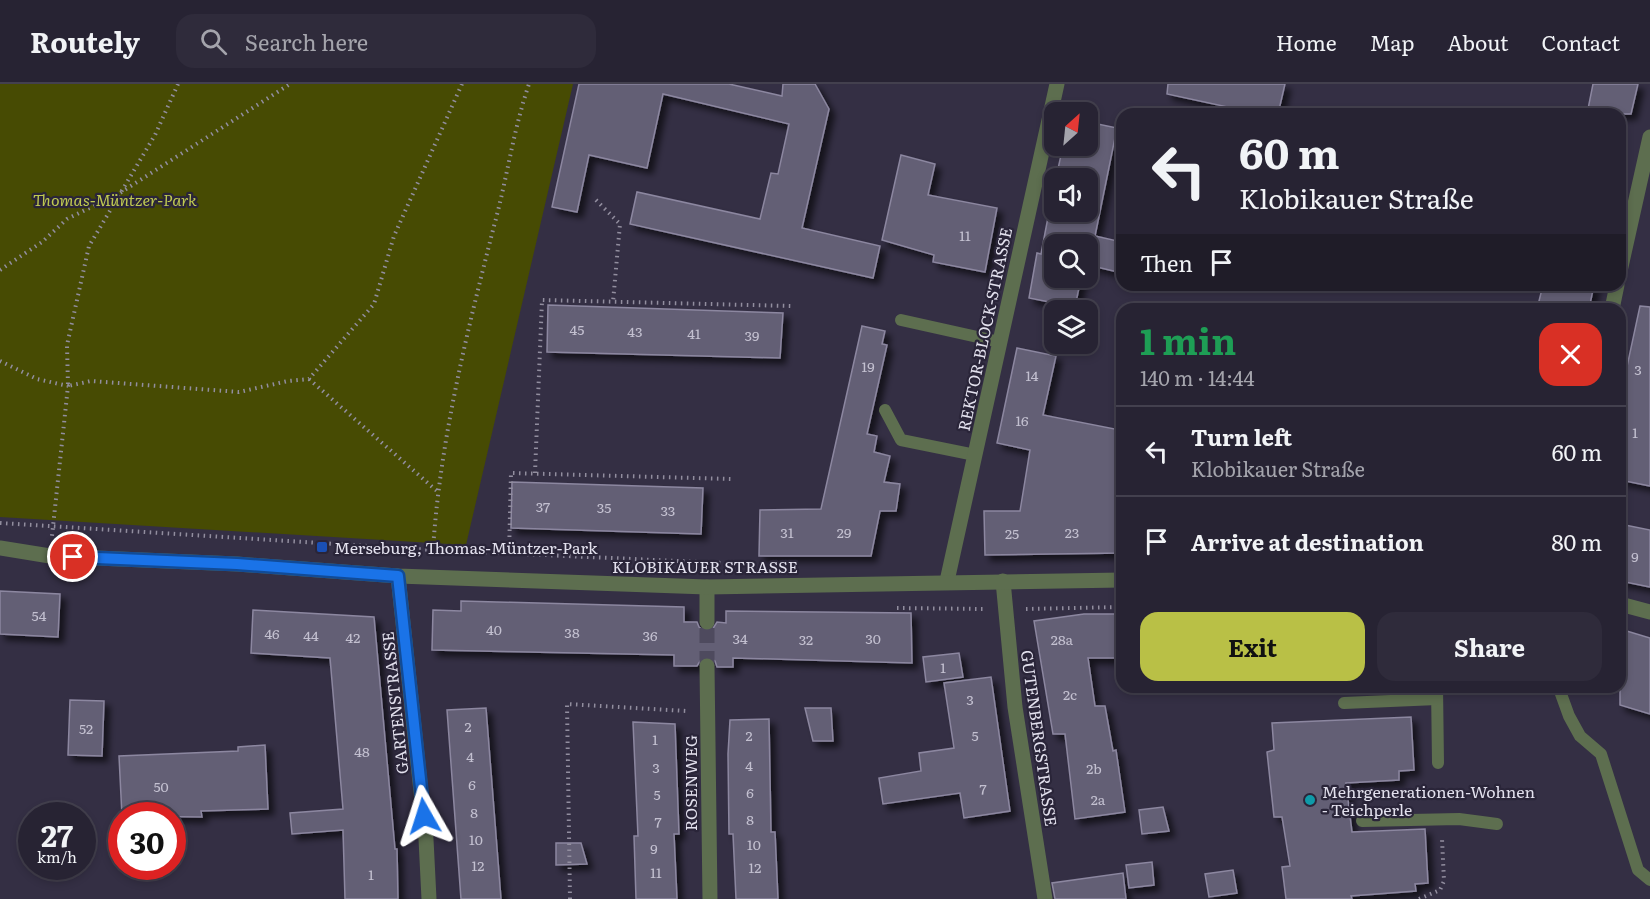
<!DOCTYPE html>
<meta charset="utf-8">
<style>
:root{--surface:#272333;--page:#2f2b3b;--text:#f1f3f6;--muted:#a4a4ac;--line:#43404e;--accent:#b9c046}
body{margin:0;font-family:Literata,serif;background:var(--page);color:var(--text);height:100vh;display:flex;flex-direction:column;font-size:22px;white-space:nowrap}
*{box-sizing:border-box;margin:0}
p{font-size:20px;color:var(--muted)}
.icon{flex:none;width:33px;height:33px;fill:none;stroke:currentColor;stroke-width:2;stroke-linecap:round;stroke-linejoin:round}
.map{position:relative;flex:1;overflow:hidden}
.drawer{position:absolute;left:1116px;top:219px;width:510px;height:390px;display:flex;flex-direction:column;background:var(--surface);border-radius:18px;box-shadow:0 3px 9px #0003,0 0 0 2px var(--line)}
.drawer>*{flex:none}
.top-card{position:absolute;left:1116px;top:24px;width:510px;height:183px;border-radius:18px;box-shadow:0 3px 9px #0003,0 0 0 2px var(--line);background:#272333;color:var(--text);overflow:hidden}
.needle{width:39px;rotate:27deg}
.buttons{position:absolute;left:1044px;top:18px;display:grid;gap:12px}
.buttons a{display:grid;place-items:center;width:54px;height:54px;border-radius:12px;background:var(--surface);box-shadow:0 3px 9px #0003,0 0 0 2px var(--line);font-size:30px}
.speed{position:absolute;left:18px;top:718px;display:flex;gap:12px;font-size:30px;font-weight:700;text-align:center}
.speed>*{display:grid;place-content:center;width:78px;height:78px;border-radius:50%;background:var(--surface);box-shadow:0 3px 9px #0003,0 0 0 2px var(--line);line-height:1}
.speed small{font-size:15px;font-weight:400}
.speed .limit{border:9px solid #d22;background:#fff;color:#111}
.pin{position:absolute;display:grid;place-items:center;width:51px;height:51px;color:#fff;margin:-26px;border:3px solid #fff;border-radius:50%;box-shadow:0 2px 6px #0007}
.me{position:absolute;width:66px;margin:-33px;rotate:354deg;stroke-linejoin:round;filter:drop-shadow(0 0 4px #0008)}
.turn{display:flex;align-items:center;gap:21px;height:126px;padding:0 24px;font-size:27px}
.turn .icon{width:78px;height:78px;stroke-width:2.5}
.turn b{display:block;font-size:42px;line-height:51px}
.then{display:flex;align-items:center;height:57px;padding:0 24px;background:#0003;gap:12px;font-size:22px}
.round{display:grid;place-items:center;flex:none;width:63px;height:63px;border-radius:18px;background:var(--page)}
.headline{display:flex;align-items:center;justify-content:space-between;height:102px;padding:0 24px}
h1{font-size:36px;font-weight:700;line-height:45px;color:#1e9e55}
.action{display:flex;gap:12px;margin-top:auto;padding:12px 24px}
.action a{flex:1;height:69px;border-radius:18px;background:var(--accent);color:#111;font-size:24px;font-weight:700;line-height:69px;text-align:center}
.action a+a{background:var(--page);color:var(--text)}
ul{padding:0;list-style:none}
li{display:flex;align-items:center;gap:18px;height:90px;padding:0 24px;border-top:2px solid var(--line)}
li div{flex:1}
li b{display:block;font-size:22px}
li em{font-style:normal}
header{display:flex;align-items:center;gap:36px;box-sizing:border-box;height:84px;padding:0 30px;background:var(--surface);border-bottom:2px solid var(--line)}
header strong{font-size:28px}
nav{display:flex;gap:33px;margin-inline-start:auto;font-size:21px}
.search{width:420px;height:54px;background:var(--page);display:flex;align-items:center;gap:15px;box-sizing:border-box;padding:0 21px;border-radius:18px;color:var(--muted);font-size:22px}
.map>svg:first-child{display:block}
.green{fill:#474b03}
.building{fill:#635e75;stroke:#8c87a0;stroke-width:1.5;filter:url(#shadow)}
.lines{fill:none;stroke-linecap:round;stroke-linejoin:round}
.minor-tunnel{stroke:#4e4a5e;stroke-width:15;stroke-dasharray:15 8;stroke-linecap:butt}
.path{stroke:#928e9f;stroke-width:4;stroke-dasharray:1.5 4.5;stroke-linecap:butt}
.service{stroke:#5d6e4f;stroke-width:12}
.minor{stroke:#5d6e4f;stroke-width:15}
.tertiary{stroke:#5d6e4f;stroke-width:15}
.route-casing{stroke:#114b97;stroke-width:15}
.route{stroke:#1a73e8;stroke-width:10}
.transit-dot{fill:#1a4fb4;stroke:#2a2539;stroke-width:2}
.culture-dot{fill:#0f9aa8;stroke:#2a2539;stroke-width:2}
.labels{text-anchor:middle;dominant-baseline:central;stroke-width:4.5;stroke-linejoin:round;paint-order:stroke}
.number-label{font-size:14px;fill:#c3c0d0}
.park-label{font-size:16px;font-style:italic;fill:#bfc951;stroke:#2a2539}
.street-label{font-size:16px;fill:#e3e1ee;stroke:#2a2539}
.poi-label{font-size:16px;fill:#e3e1ee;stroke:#2a2539;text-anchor:start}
</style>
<header>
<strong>Routely</strong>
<div class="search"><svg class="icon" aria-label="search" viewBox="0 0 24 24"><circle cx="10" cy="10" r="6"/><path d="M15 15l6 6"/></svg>Search here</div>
<nav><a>Home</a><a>Map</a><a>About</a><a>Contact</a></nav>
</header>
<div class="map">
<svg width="1650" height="815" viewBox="0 0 1650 815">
<defs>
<filter id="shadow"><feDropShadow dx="5.5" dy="5.5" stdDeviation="3" flood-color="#0009"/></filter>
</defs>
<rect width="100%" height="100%" fill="#342f44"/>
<!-- green -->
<path class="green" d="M0,0h573l-107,461 -466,-28z"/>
<!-- building -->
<g class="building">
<path d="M579,0h150l53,12 1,-12h32l14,25 -27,119 78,18 -7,32 -243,-54 7,-32 123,27 11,-46 7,1 11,-50 -126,-30 -16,74 -58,-13 -12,57 -25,-5z"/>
<path d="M1168,0h117l-7,30h-18l-93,-20z"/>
<path d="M1593,0h45l-7,30h-44z"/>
<path d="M1088,38l29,6 -22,108 27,6v31l-34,-8v-21h-34v34h27l-6,29 -46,-9 8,-45 4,1 13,-68v26h34v-34h-32l7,-32h25z"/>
<path d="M901,71l34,9 -7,31 69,13 -12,64 -52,-10 1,-7 -52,-15z"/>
<path d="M1543,201h51l-5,24h-52z"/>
<path d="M548,221l235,8 -3,45 -233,-6z"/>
<path d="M1640,222l10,1v179l-30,-6v-81z"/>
<path d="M862,242l23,5 -3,13 5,1 -20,89 10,2 -3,16 16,4 -6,26 16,2 -4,27h-16l-9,45h-112l1,-46 61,-1z"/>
<path d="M1017,264l39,8 -13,59 77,15 -3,17 5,1v105l-137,2 -1,-44h36l10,-61 -33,-7z"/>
<path d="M512,398l191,6 -2,46 -190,-6z"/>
<path d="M1620,440l30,6v57l-30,-6z"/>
<path d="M0,507l60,3 -2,43 -58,-3z"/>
<path d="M461,517l223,6v15h13l2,5 7,5 6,-2 5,-8 9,1v-12l185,2 1,50 -179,-5v9h-16l-2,-6 -8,-5 -5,2 -5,8h-23v-11l-242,-5 1,-40 28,1z"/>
<path d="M253,526l121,7 21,232h2l1,50h-53l-2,-69 -51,4 -2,-21 53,-4 -13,-151 -79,-5z"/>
<path d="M1084,530h38v44h-34l7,48h10l8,45 3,-1 9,62 -50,7 -10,-85h-12l-19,-113z"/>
<path d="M1620,545l30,9v76l-30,-9z"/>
<path d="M959,569l4,24 -37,5 -3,-25z"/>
<path d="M991,593l19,134 -46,7 -4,-25 -77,11 -4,-26 42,-7 -2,-18 35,-5 -10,-65z"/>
<path d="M70,616l34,1 -2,55 -34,-1z"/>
<path d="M486,624l15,191h-40l-14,-189z"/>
<path d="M805,624h26l2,33h-20z"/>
<path d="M1411,633l3,53 -15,1v9l-53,3 6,49 73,-3 3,54 -13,1 1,7 -65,5 1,3h-66l-4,-32 8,-1 -8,-49h-8l-7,-65 7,-2 -2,-27z"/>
<path d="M769,635l2,113h4l3,67h-42l-3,-65h-4l-1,-80 2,-34z"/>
<path d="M633,638l42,2 4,110h-5l3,65h-41l-2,-63h4z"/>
<path d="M265,661l3,64 -67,2 1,6 -80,-1 -3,-60 119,-5v-4z"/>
<path d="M1163,723l6,24 -27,3 -3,-24z"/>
<path d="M556,759h25l6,21 -31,1z"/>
<path d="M1152,778l2,23 -25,3 -3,-23z"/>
<path d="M1233,786l4,23 -28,4 -4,-23z"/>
<path d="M1123,789l3,26h-71l-3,-16z"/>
</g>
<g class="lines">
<!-- minor-tunnel -->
<path class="minor-tunnel" d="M707,582v-44"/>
<!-- path -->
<g class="path">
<path d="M178,0l-23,51 -66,111 -22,99 1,41 23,-5 148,11 49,-11 21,-2 65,-75 20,-68 68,-152"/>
<path d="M596,116l24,24 -7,78"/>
<path d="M0,186l42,-28 25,-23 53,-26 170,-109"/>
<path d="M0,277l37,18 31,7 -16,150"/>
<path d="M309,295l128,112"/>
<path d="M535,389l7,-173 249,6"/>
<path d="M0,439l433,27 289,13"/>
<path d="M433,466c7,-110 34,-218 61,-324 13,-47 19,-95 35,-142"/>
<path d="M509,471l2,-82 220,6"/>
<path d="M897,524l88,1"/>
<path d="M1026,525l96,-2"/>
<path d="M1255,603l9,5 65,-2"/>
<path d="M1391,714l47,-2"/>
<path d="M570,815l-3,-195 119,7"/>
<path d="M1419,815l21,-9 4,-9 -2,-42"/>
</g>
<!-- service -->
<g class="service">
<path d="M901,236l99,22"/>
<path d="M885,326l16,30 74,15"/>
<path d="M1437,603l1,76"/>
<path d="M1562,603l-1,7 8,22 11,20 21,18 37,116 12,10"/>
<path d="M1344,619l93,-4"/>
<path d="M1362,737l97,-2 38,5"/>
</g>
<!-- minor -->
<g class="minor">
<path d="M1620,187l30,-134"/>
<path d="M1612,225l5,-24"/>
<path d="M398,492l28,263 3,60"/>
<path d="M947,497l110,-497"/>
<path d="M1003,497l12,126 30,192"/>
<path d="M707,538v-35"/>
<path d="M707,582l3,233"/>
</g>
<!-- tertiary -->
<g class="tertiary">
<path d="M0,464l50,8 187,8 161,12 309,11 415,-7"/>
<path d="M1620,520l30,8"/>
</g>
</g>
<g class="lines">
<!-- route casing -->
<g class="route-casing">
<path id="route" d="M73,473l164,7 161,12 26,240"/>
</g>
<!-- route -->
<use href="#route" class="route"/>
</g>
<!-- markers -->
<rect class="transit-dot" x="316" y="457" width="12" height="12" rx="3"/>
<circle class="culture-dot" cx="1310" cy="716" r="6"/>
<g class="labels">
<!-- number labels -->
<g class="number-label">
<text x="965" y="151">11</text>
<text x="577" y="245">45</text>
<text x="635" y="247">43</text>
<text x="694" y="249">41</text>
<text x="752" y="251">39</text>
<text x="868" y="282">19</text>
<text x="1638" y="285">3</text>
<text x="1032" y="291">14</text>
<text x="1022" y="336">16</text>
<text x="1635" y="348">1</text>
<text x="543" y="422">37</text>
<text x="604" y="423">35</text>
<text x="668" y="426">33</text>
<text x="787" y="448">31</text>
<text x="844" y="448">29</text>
<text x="1072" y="448">23</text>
<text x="1012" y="449">25</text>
<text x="1635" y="472">9</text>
<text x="39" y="531">54</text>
<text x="494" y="545">40</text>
<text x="572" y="548">38</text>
<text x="272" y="549">46</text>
<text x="311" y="551">44</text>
<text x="650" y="551">36</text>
<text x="353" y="553">42</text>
<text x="740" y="554">34</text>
<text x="873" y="554">30</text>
<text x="806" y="555">32</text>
<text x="1062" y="555">28a</text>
<text x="943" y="583">1</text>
<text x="1070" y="610">2c</text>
<text x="970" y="615">3</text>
<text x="468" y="642">2</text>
<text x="86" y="644">52</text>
<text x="749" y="651">2</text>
<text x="975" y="651">5</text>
<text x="655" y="655">1</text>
<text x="362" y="667">48</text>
<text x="470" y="672">4</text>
<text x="749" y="681">4</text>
<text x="656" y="683">3</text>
<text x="1094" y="684">2b</text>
<text x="472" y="700">6</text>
<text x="161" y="702">50</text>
<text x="983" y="704">7</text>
<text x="750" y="708">6</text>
<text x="657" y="710">5</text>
<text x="1098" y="715">2a</text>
<text x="474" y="728">8</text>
<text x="750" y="735">8</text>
<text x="658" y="737">7</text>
<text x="476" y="755">10</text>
<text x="754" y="760">10</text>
<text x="654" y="764">9</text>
<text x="478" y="781">12</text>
<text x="755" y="783">12</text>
<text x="656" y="788">11</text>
<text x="371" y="790">1</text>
</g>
<!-- park labels -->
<g class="park-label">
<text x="115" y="115">Thomas-Müntzer-Park</text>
</g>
<!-- street labels -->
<g class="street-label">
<text transform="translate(984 245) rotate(-78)">REKTOR-BLOCK-STRASSE</text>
<text x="705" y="482">KLOBIKAUER STRASSE</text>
<text transform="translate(394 619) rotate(-96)">GARTENSTRASSE</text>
<text transform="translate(1040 654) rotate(82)">GUTENBERGSTRASSE</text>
<text transform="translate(690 699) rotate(-90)">ROSENWEG</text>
</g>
<!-- poi labels -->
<g class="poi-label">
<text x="334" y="463">Merseburg, Thomas-Müntzer-Park</text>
<text x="1322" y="707">Mehrgenerationen-Wohnen<tspan x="1322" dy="18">- Teichperle</tspan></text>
</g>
</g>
</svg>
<div class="buttons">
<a><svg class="needle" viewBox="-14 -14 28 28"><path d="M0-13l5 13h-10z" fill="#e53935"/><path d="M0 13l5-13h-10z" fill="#a4a4ac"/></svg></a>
<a><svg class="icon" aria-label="sound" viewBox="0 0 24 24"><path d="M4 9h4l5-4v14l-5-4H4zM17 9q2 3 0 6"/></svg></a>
<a><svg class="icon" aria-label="search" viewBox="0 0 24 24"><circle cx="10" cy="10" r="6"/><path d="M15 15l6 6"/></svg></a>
<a><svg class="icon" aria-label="layers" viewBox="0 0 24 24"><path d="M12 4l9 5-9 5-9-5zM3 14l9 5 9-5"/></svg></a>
</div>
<div class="speed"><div>27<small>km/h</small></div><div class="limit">30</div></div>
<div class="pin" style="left:73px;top:473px;background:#d93025"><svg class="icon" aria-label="arrive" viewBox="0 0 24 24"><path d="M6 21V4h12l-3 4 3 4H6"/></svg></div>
<svg class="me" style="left:424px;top:732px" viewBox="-20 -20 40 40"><path d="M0-17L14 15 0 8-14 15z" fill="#1a73e8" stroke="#fff" stroke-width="4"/></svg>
<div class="top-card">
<div class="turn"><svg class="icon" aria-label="left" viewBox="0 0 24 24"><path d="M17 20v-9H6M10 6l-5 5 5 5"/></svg><div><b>60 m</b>Klobikauer Straße</div></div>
<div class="then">Then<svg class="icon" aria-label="arrive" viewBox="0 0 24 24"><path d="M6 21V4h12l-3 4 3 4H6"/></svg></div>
</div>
<section class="drawer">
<div class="headline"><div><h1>1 min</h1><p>140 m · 14:44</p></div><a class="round" style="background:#d93025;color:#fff"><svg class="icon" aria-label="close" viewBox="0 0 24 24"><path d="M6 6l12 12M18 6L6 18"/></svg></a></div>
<ul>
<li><svg class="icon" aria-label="left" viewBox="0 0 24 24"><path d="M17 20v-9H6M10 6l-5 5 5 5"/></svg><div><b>Turn left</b><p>Klobikauer Straße</p></div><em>60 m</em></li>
<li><svg class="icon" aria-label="arrive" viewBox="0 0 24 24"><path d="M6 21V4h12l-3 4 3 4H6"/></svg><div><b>Arrive at destination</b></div><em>80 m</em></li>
</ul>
<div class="action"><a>Exit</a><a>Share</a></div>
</section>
</div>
